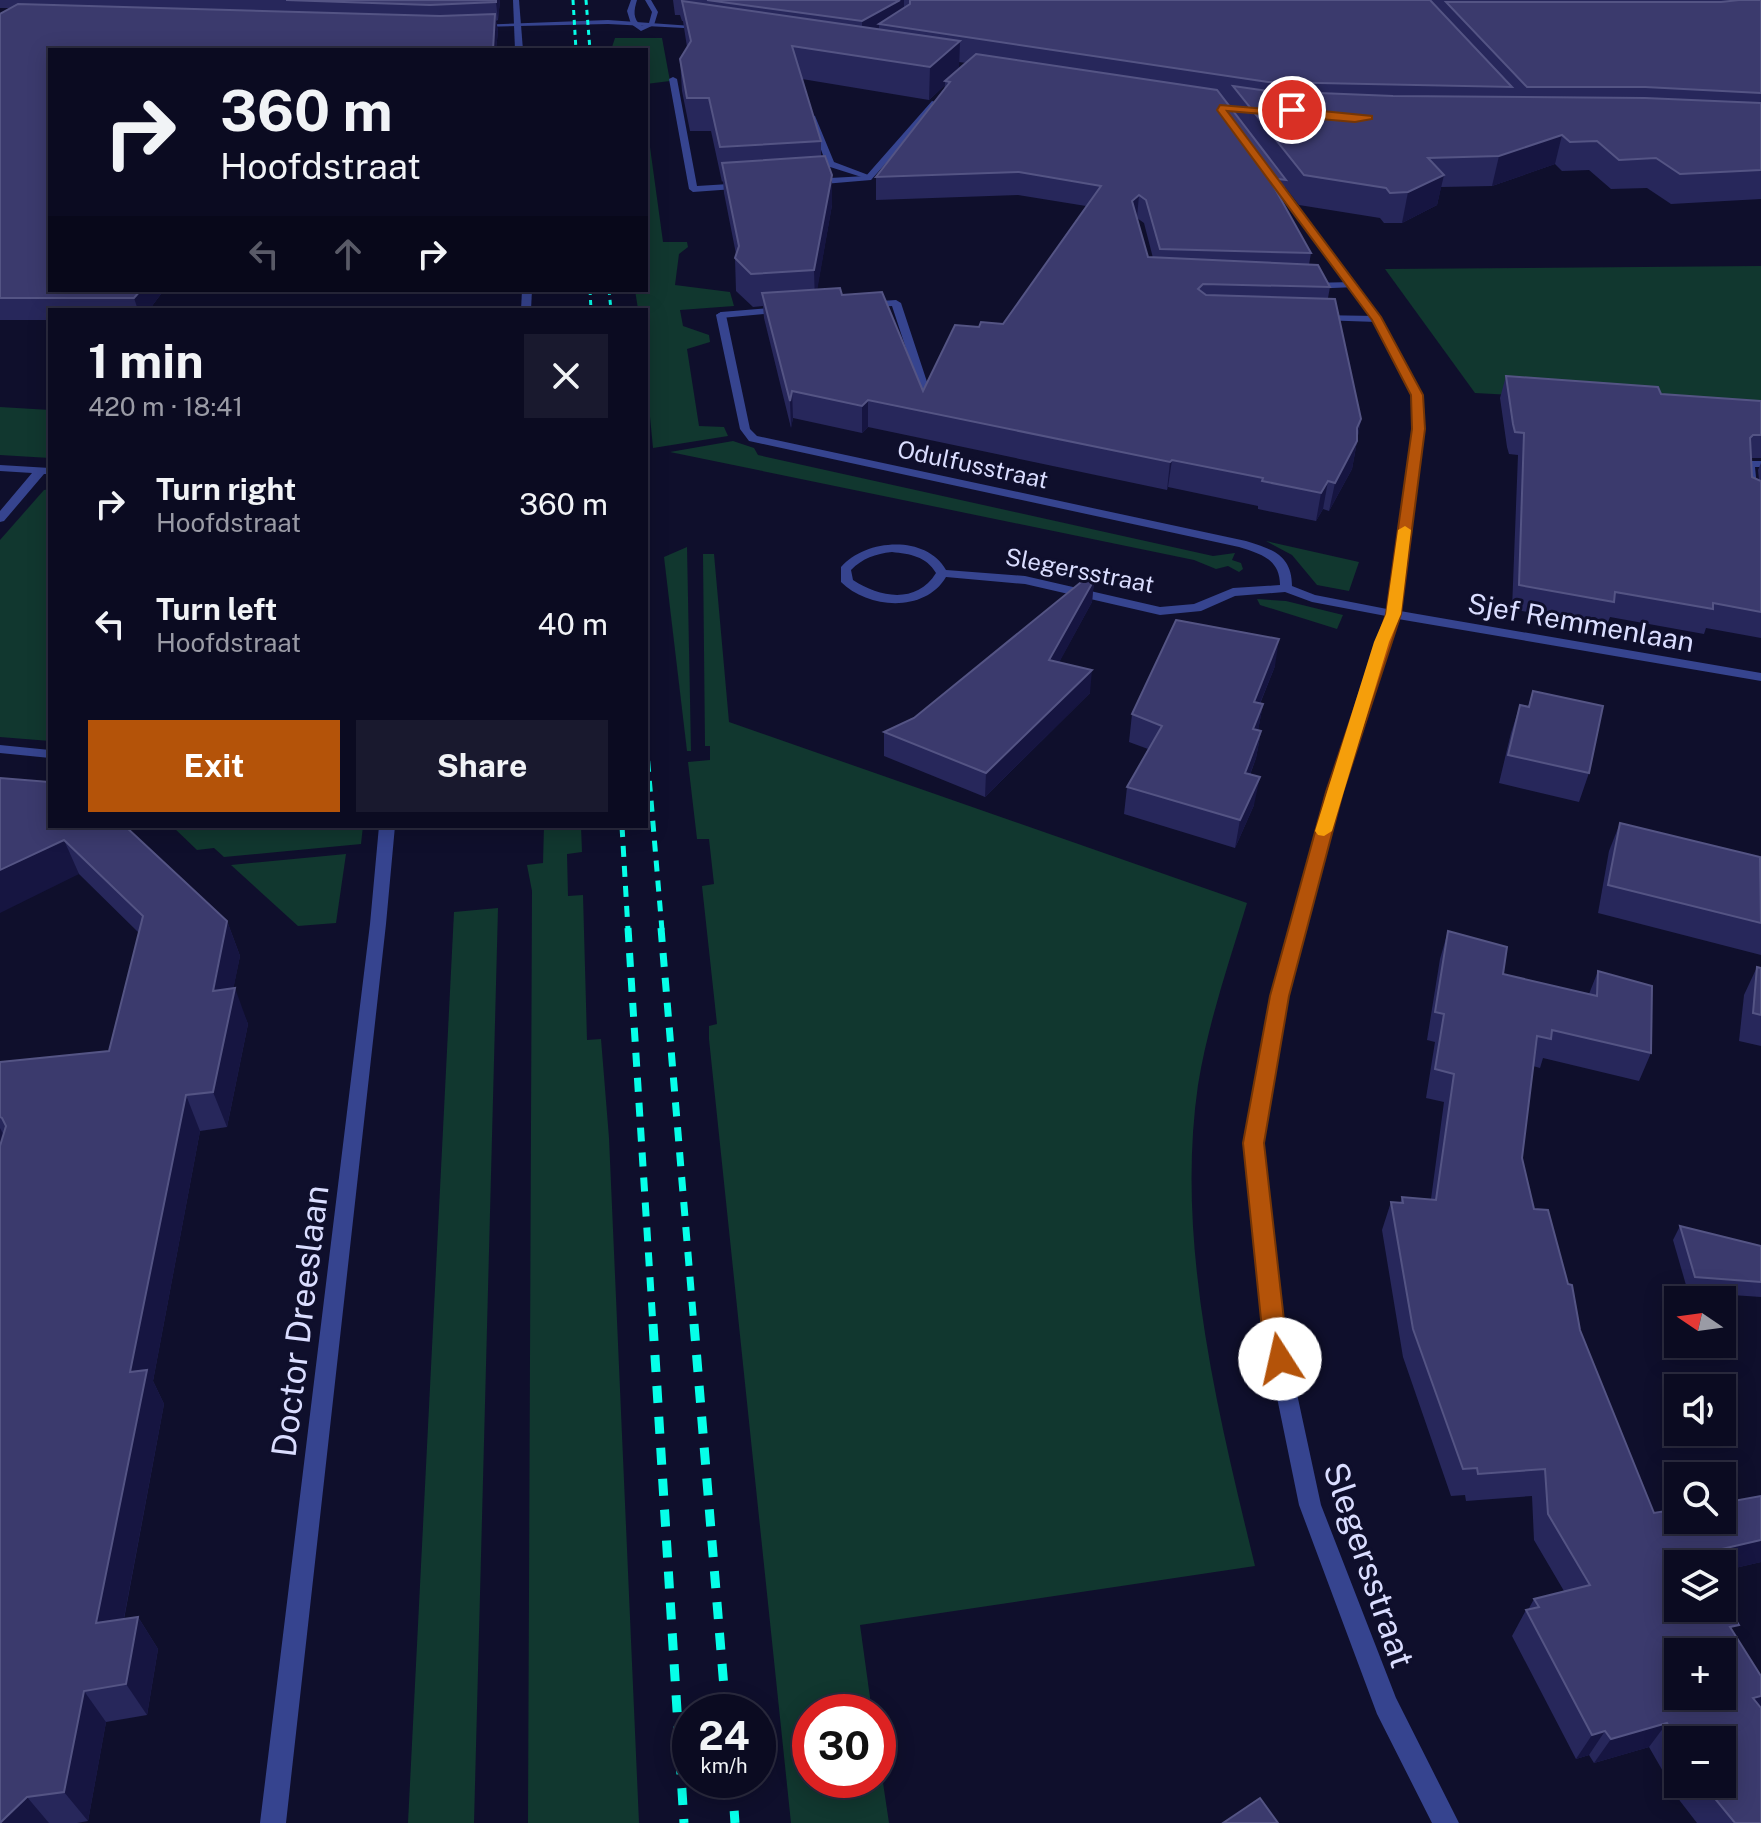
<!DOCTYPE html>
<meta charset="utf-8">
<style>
:root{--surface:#0b0b21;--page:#19192e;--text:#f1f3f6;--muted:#9a9ba5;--line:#2b2b3f;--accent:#b45309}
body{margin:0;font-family:"Public Sans",sans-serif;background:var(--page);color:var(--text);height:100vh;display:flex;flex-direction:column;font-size:30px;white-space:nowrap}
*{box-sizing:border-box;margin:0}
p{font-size:26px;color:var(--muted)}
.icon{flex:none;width:44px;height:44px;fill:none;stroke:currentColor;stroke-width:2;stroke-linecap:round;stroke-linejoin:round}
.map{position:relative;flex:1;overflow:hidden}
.drawer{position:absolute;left:48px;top:308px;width:600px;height:520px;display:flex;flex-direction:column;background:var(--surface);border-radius:0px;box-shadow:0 4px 20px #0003,0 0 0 2px var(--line)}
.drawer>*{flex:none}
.banner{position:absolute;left:48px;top:48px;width:600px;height:244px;border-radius:0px;box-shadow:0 4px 20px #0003,0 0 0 2px var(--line);background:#0b0b21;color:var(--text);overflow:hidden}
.needle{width:52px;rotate:283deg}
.tools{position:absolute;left:1664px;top:1286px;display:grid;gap:16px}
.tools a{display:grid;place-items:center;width:72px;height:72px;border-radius:0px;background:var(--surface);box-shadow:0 4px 20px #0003,0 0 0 2px var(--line);font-size:40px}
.speed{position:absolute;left:672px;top:1694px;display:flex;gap:16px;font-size:40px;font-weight:700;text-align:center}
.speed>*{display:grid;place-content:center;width:104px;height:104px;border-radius:50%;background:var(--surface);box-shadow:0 4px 20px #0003,0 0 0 2px var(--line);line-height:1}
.speed small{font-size:20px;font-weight:400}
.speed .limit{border:12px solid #d22;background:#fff;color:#111}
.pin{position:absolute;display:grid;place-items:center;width:68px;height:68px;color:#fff;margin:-34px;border:4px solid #fff;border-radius:50%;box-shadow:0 2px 8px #0007}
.me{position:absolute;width:88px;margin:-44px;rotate:350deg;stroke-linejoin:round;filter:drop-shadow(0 0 6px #0008)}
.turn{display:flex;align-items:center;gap:28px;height:168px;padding:0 40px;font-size:36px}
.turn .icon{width:104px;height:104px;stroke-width:2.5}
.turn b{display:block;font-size:56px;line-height:68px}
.lanes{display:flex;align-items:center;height:76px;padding:0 40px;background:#0003;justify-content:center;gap:40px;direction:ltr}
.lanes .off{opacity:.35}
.round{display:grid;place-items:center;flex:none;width:84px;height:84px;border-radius:0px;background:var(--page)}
.headline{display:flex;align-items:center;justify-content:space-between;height:136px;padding:0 40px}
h1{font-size:48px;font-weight:700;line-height:60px}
.primary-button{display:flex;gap:16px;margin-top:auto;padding:16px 40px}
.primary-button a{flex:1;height:92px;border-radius:0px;background:var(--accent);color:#fff;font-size:32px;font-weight:700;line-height:92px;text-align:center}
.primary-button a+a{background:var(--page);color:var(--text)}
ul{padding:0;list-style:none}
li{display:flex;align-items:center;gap:24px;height:120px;padding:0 40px}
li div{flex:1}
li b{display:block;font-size:30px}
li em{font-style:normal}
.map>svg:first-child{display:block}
.green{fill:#11372f}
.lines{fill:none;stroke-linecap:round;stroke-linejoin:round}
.service{fill:#36448f;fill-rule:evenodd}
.minor{fill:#36448f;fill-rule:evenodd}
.tertiary{fill:#36448f;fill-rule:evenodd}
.rail-far3{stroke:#06ffe9;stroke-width:3;stroke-dasharray:5 5;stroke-linecap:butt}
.rail-far2{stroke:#06ffe9;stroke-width:5;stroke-dasharray:11 9;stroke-linecap:butt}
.rail-far1{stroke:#06ffe9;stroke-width:7;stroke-dasharray:14 11;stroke-linecap:butt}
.rail{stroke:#06ffe9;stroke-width:9;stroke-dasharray:17 14;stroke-linecap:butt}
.wall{fill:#27275b;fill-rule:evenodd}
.shaded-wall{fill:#161541}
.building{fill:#3b3a6d;stroke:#545484;stroke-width:2;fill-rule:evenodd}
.route{fill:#b45309;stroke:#753606;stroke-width:2}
.slow{fill:#f59e0b}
.labels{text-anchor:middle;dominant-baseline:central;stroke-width:6;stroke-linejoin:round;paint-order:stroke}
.far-street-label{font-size:24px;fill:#daddff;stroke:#0f0f2c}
.street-label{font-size:28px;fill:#daddff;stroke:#0f0f2c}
.near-street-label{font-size:34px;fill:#daddff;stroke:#0f0f2c}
</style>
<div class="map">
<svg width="1761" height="1823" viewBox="0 0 1761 1823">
<rect width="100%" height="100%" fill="#0f0f2c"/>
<!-- green -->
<g class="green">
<path d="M615,38h47l8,43 -24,3v-34h-35z"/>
<path d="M646,118l17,124h24l1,5 -9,7 -4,31 55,7 4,14 -54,4 3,16 26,9 1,7 -23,7 12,77 25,1 4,9 -75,12 -7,-73 1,-67 -9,1 -3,-19h11z"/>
<path d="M1761,266v142l-286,-15 -90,-124z"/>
<path d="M0,407l50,3v48l-50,-3z"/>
<path d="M733,441l21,7 4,7 455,101 22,-3 -3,7 9,3 2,6 -4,3 -11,-6 -12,3 -22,-9 -524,-108z"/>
<path d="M50,489v252l-50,-4v-197l44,-50z"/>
<path d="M1266,541l93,21 -10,29 -32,-6 -25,-30z"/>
<path d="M687,547l4,204h-4l-23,-194z"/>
<path d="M703,554h11l15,168 518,181c-18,60 -39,120 -49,182 -23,157 20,328 57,481l-395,59 12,87h-62v68h68v-31l11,74h-98l-82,-784v-13l8,-2 -15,-138 12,-2 -5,-45h-12l-9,-77 22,-2v-14h-5z"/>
<path d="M1257,599l29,2 57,14 -6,14 -77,-24z"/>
<path d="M172,826h191l-2,18 -137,13 -10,-9 -17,2z"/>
<path d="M544,826h37l1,26 -15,2 1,42 15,-1 4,145 14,-1 8,99 30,685h-111l4,-932 -5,-26 16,-2z"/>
<path d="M346,854l-10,69 -38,3 -67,-61z"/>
<path d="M498,908l-24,915h-66l46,-911z"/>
</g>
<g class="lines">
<!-- service -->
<g class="service">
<path d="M808,114l7,2 19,46 37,14v4l-44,-14z"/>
<path d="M1353,282l5,3 -2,2 -47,2 -5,-3 5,-3z"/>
<path d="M896,300l5,3 30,91 -1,2 -9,-2 -29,-88 -26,2 -5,-3 5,-3z"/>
<path d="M783,307l5,3 -2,2 -65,6 -5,-3 5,-3z"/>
<path d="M1316,315l61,1 5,3 -5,3 -58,-2 -5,-3z"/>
</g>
<!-- minor -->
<g class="minor">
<path d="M513,0h6l4,50h-8z"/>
<path d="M631,0h6c-3,10 -5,19 5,26l7,-3 3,-11 -7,-12h6l7,12 -4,13 -13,6 -10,-7 -4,-13z"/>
<path d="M673,77l4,2 20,107 48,-3 4,3 -1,2 -55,4 -4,-3 -20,-110z"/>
<path d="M932,101l7,2 -68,77 -59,5 -4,-3 4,-3 54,-3z"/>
<path d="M1268,173h6l108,146 40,76 1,34 -23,182 361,62v8l-363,-62 -57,173 -54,204 -24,147 20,186 38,176 75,193 63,125h-27l-55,-109 -78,-209 -36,-176 -18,-186 26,-147 56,-204 59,-176 -74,-14 -27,-10 -50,4 -34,15 -41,4 -135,-31 -79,-7c-21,36 -78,32 -105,5v-15c24,-28 85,-33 105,3l79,6 135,31 34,-3 39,-16 47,-3c0,-26 -19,-31 -41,-38l-490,-106 -9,-12 -24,-114 5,-3 5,3 24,114 7,7 489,105c26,8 46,14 46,45l23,9 72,14 26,-180 -1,-34 -40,-76 -104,-142zM892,552c18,2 34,4 44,21 -19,31 -56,25 -83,7l-2,-10c12,-12 24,-16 41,-18z"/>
<path d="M522,290h10l-1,20h-10z"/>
<path d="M1745,461h16v6h-6l3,31h3v8l-15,-6z"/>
<path d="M0,465l50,3v6h-6l-40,47 -4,1v-11l32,-38 -32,-2z"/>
<path d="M0,745l50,5v8l-50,-5z"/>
<path d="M379,826h16l-9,98 -100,899h-26l110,-899z"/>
</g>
<!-- tertiary -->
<path class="tertiary" d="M608,20l98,7 -3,2 -95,-5 -130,3 -3,-2z"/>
<!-- rail-far3 -->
<g class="rail-far3">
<path d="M573,0l3,50"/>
<path d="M586,0l4,50"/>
<path d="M590,290l1,20"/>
<path d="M609,290l2,20"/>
</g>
<!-- rail-far2 -->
<g class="rail-far2">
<path d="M646,741l16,189"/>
<path d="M622,826l6,104"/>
</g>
<!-- rail-far1 -->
<g class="rail-far1">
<path d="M628,928l25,398"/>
<path d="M661,928l33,398"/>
</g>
<!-- rail -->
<g class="rail">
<path d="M653,1324l31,499"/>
<path d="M694,1324l32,388"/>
<path d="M732,1780l3,43"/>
</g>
</g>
<!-- wall -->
<g class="wall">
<path d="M0,0h500l-2,20 -2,1 2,10 -2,19h-446v240h114l-15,20h-99v10h-50v-306l10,-6h-10z"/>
<path d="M673,0h1088v199l-90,5 -24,-16 -36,1 -22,-19 -27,1 -7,-7 -63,22 -51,1 -4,18 -35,18h-18l-4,-5 -81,-13 -14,-18 -3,15 29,51 -2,12 21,22 -2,11 33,121 -9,50 -23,42 -6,-2 -7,12 -58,-12v-3l-90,-19 -1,3 -299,-63 -6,6 -69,-15 -2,10 -27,-110 -1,-12 -10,1 -17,-16 -1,-33 1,-4 -12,-61 -1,-12 -1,1 -11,-51h-21l-8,-40 -2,-32 7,-12 -4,-26h-1l-2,-6h-5zM959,62l7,1 -7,6zM802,79l127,21 16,-15 -1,4 -68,88v23l142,-5 68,11 -83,118 -24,3 -56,64 -81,-96 -25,-6 15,-84 -11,-49v-15zM1137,218l7,5 9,35 -5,-1z"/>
<path d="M1506,376l155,18 100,7v57h-10l1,19 7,3 -1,-10 3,-7v175l-55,-10 -2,6 -94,-17 -4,10 -94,-18 6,-154 -9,-1 -2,-7 -7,-49z"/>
<path d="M1094,580l-2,22 -33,60 31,31 -105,104 -101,-41v-24l30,-14z"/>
<path d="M1275,666l-15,38h3l-5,26 3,1 -5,27 -6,17 4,30 -19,43 -111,-34 3,-27 21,-38 -19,-7 3,-28z"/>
<path d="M1533,691l56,82 -10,29 -80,-19 12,-50 9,-28 8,2z"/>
<path d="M0,778l227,143 13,35 -7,33 15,35 -21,103 -27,4 -47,250 11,23 -40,215 14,-2 20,32 -11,66 -41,7 -18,99 -11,2h-77v-761l109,-11 30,-118 -60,-59z"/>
<path d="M1620,823l141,34v98l-163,-42 11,-62z"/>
<path d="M1448,931l55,43 86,20 9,-23 53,82 -12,28 -96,-23 -3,10 -7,-2 -11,92 12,51 46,121 74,183 107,49 -39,9v-7h-44l55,68 28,44v147h-64l-17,-22 -31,-54 -55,16 -5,-8 -13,4 -64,-123 14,-26h2l6,-11 30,-8 -30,-51 -2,-44 -66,5 -1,-6 -14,1 -48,-139 -21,-127 9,-28 9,1 2,-6 29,2 13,-97 -18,-4 9,-56 -8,-2 13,-81zM1678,1740l44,44h-44z"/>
<path d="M1757,967l4,1v78l-22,-5 5,-46z"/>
<path d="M1680,1226l81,20v51l-73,-5 -15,-52z"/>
</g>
<!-- shaded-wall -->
<g class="shaded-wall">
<path d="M496,0h4l-2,20 -2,-18z"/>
<path d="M900,0h4v23l-25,1v13l-17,10v-26z"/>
<path d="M495,14l3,17 -2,19h-3z"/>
<path d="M960,41l-1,31 -14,9v4l-16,15 1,-33z"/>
<path d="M1562,135l-7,29 -63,22 7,-30z"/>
<path d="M832,175v30l-17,98 -1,-33z"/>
<path d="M1444,175l-7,30 -35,18 6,-31z"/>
<path d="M1139,195l-2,23 -5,-17z"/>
<path d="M141,290h23l-15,20h-11l-4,-12z"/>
<path d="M792,391l1,27 -2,10 -1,-27z"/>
<path d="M868,400v27l-6,6v-27z"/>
<path d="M1361,419l-9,50 -23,42 6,-28z"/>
<path d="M1172,460l-4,27 -1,3 3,-28z"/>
<path d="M1328,481l-5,28 -7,12 5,-28z"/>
<path d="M1094,580l-2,22 -44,81 1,-23z"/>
<path d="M1279,639l-4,27 -26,64 5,-28z"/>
<path d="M1092,670l-2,23 -105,104 1,-24z"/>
<path d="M1263,704l-5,27 -5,-2z"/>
<path d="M1261,731l-5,27 -16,43 5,-28z"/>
<path d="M1260,777l-6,28 -19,43 5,-28z"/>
<path d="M64,840l15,34 -79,39v-43z"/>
<path d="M227,921l13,35 -14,70 -13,-35z"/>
<path d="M235,988l13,36 -21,103 -14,-35z"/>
<path d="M186,1095l14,36 -47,250 11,23 -47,251 -21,-32 34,-251z"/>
<path d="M0,1128l12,23 -12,13z"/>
<path d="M1761,1540v22l-39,9v-7h-32l6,-9z"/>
<path d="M138,1617l20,32 -11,66 -21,-31z"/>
<path d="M84,1691l22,31 -18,99 -24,-29z"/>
<path d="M1761,1696v10l-9,12 1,-20z"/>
<path d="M1667,1723l-18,24 -55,16 17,-24z"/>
<path d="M1605,1731l-16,24 -13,4 16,-24z"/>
<path d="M27,1797l22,26h-49z"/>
</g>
<!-- building -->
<g class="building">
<path d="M286,0h210v2l-66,3z"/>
<path d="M707,0h193l-38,21z"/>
<path d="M910,0h520l82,87 -244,-5 -389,-58 31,-20z"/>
<path d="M1739,0h22v93l-116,-6h-118l-81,-85h275z"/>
<path d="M682,1l278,40 -30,26 -138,-21 29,95 -101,6 -11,-49h-22l-7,-39 11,-18z"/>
<path d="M18,4l422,12 55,-2 -2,36h-443v240h91l-7,8h-134v-284z"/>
<path d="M976,54l241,36 69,90 -17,-2 42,75 -151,-4 -14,-49 -7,-5 -7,6 16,56 170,8 12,22 -127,-3 -5,5 8,6 129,4 26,120 -4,9v13l-22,42 -7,-2 -7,12 -59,-12 1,-3 -91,-18 -2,2 -302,-62 -6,6 -70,-15 -2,10 -28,-108 78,-5 2,7 40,-3 41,99 32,-66 24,2 2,-5 22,2 98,-138 -82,-14 -143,5 74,-95 -5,-1z"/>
<path d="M1233,86l35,5 125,5 252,2 116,5v67l-81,4 -24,-16 -37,2 -22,-19 -27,1 -8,-7 -63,21 -71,2 16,17 -36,17 -18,1 -4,-5 -82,-13z"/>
<path d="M825,156l7,19 -18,95 -63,4 -16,-16 4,-12 -17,-83z"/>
<path d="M1506,376l152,11 3,7 100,7v34h-8l-3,3 2,39 9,4v131l-48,-9v6l-98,-17 -1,10 -95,-17 5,-152 -9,-1 -2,-8z"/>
<path d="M1086,578l8,2 -45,80 43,10 -106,103 -102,-41 30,-14z"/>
<path d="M1176,620l103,19 -25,63 9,2 -10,25 8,2 -16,42 15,4 -20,43 -113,-33 35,-61 -30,-12z"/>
<path d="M1533,691l70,15 -14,67 -81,-18 12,-50 9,2z"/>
<path d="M0,778l49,4 1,-2v46h75l102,95 -14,70 22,-3 -22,104 -27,3 -56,277 17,-2 -51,253 42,-6 -12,67 -42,7 -20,101 -37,5 -27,26v-677l6,-20 -4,-8 -2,-1v-55l109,-11 34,-135 -79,-76 -64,30z"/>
<path d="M1620,823l140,34 1,66 -153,-38z"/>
<path d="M1448,931l59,16 -4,27 94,22 1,-25 54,15 -1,67 -99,-23 -1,9 -14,-3 -15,122 12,51 14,1 20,74 4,1 8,45 74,183 24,-4v11h44v-17l39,-7v44l-65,15 5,9h-23v44h44v-10l17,27 -9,2 31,49v20l-8,2 8,10v115h-26l-32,-39h19v-44h-44v2l-11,-19 -56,16 -6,-8 -13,4 -66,-125 13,-3 -5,-8 56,-14 -42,-71 -3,-45 -67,5 -1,-6 -14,1 -50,-140 -22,-127 12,1 -1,-6 34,3 18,-126 -19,-5 9,-55 -9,-2zM1678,1652h44v44h-44z"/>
<path d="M1757,967l4,1v47l-8,-2z"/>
<path d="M1680,1226l81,20v36l-66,-5z"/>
<path d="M1260,1798l18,25h-55z"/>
</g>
<!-- route -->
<path class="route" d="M1220,105l68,6 4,-3 80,8v3l-17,3 -128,-11 154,206 42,78 2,34 -24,185 -58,178 -54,204 -25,147 21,186 6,30 -3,7 -8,3 -9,-3 -9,-37 -19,-186 27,-147 56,-204 60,-178 26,-185 -1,-34 -39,-75 -155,-210z"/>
<!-- slow -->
<path class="slow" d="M1405,526l6,4 -10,84 -12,28 -57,189 -8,5 -6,-1 -3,-4 59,-189 12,-28 12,-84z"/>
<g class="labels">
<!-- far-street labels -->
<g class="far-street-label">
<text transform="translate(973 464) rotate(12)">Odulfusstraat</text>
<text transform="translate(1080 570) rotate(11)">Slegersstraat</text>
</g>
<!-- street labels -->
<g class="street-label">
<text transform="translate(1581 622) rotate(10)">Sjef Remmenlaan</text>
</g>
<!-- near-street labels -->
<g class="near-street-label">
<text transform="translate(300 1321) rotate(-83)">Doctor Dreeslaan</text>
<text transform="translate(1369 1565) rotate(71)">Slegersstraat</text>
</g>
</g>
</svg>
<div class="tools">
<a><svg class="needle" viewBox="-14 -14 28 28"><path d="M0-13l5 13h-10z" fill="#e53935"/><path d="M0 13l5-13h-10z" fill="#9a9ba5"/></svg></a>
<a><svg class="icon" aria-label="sound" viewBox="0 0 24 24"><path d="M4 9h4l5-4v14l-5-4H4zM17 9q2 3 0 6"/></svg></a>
<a><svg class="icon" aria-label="search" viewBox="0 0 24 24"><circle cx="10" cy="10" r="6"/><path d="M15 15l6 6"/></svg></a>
<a><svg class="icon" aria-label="layers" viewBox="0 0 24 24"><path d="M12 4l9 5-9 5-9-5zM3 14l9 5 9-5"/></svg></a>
<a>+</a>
<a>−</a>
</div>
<div class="speed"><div>24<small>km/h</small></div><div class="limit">30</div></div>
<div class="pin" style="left:1292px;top:110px;background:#d93025"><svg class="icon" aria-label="arrive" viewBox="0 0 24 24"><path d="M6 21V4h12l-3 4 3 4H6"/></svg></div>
<svg class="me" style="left:1280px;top:1359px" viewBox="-20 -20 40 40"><circle r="19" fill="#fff"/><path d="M0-13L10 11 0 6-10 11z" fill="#b45309"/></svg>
<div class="banner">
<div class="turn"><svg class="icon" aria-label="right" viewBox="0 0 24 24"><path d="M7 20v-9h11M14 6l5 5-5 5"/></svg><div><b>360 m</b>Hoofdstraat</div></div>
<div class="lanes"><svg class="icon off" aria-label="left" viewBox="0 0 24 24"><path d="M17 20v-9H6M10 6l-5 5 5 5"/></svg><svg class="icon off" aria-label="ahead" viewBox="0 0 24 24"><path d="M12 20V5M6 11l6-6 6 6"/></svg><svg class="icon" aria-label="right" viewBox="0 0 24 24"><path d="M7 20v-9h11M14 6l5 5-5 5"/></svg></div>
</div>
<section class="drawer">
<div class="headline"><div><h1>1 min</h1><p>420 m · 18:41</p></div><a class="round"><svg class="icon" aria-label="close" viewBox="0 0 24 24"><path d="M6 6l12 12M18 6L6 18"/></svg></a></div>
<ul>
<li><svg class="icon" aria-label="right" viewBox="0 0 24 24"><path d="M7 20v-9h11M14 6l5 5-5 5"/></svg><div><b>Turn right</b><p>Hoofdstraat</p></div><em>360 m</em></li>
<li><svg class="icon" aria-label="left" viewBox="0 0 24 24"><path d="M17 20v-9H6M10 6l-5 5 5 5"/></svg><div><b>Turn left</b><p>Hoofdstraat</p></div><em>40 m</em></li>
</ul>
<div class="primary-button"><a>Exit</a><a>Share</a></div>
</section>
</div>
